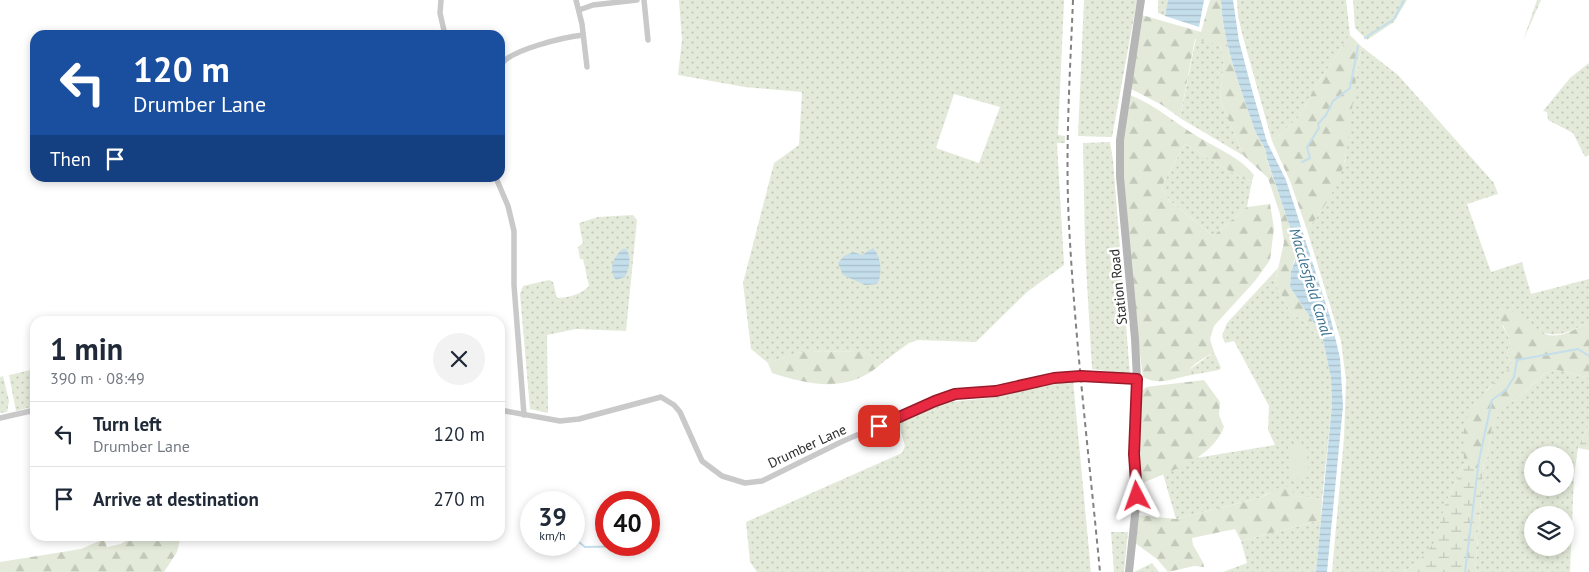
<!DOCTYPE html>
<meta charset="utf-8">
<style>
:root{--surface:#fff;--page:#f2f2f3;--text:#1f2937;--muted:#747a83;--line:#e0e1e3}
body{margin:0;font-family:"PT Sans",sans-serif;background:var(--page);color:var(--text);height:100vh;display:flex;flex-direction:column;font-size:19px;white-space:nowrap}
*{box-sizing:border-box;margin:0}
p{font-size:16px;color:var(--muted)}
.icon{flex:none;width:28px;height:28px;fill:none;stroke:currentColor;stroke-width:2;stroke-linecap:round;stroke-linejoin:round}
.map{position:relative;flex:1;overflow:hidden}
.details{position:absolute;left:30px;top:316px;width:475px;height:225px;display:flex;flex-direction:column;background:var(--surface);border-radius:15px;box-shadow:0 2px 8px #0003}
.details>*{flex:none}
.banner{position:absolute;left:30px;top:30px;width:475px;height:152px;border-radius:15px;box-shadow:0 2px 8px #0003;background:#1a4fa0;color:#fff;overflow:hidden}
.controls{position:absolute;left:1524px;top:446px;display:grid;gap:10px}
.controls a{display:grid;place-items:center;width:50px;height:50px;border-radius:50%;background:var(--surface);box-shadow:0 2px 8px #0003;font-size:25px}
.speed{position:absolute;left:520px;top:491px;display:flex;gap:10px;font-size:25px;font-weight:700;text-align:center}
.speed>*{display:grid;place-content:center;width:65px;height:65px;border-radius:50%;background:var(--surface);box-shadow:0 2px 8px #0003;line-height:1}
.speed small{font-size:12px;font-weight:400}
.speed .limit{border:8px solid #d22;background:#fff;color:#111}
.pin{position:absolute;display:grid;place-items:center;width:42px;height:42px;color:#fff;margin:-21px;border-radius:10px;box-shadow:0 2px 8px #0006}
.me{position:absolute;width:55px;margin:-28px;rotate:356deg;stroke-linejoin:round;filter:drop-shadow(0 0 4px #0008)}
.turn{display:flex;align-items:center;gap:18px;height:105px;padding:0 20px;font-size:22px}
.turn .icon{width:65px;height:65px;stroke-width:2.5}
.turn b{display:block;font-size:35px;line-height:42px}
.then{display:flex;align-items:center;height:48px;padding:0 20px;background:#0003;gap:10px;font-size:19px}
.round{display:grid;place-items:center;flex:none;width:52px;height:52px;border-radius:26px;background:var(--page)}
.head{display:flex;align-items:center;justify-content:space-between;height:85px;padding:0 20px}
h1{font-size:30px;font-weight:700;line-height:38px}
ul{padding:0;list-style:none}
li{display:flex;align-items:center;gap:15px;height:65px;padding:0 20px;border-top:1px solid var(--line)}
li div{flex:1}
li b{display:block;font-size:19px}
li em{font-style:normal}
.map>svg:first-child{display:block}
.grass{fill:url(#grass-dots);fill-rule:evenodd}
.forest{fill:url(#forest-firs)}
.wetland{fill:url(#wetland-marsh)}
.pitch{fill:#e3ead9}
.water{fill:url(#water-rules)}
.lines{fill:none;stroke-linecap:round;stroke-linejoin:round}
.stream{stroke:#c4deeb;stroke-width:2}
.street{stroke:#c9c9c9;stroke-width:5.5}
.secondary{stroke:#b6b6b6;stroke-width:8}
.rail{stroke:#818181;stroke-width:2;stroke-dasharray:5 4;stroke-linecap:butt}
.route-casing{stroke:#971b2a;stroke-width:12}
.route{stroke:#e82941;stroke-width:9}
.labels{text-anchor:middle;dominant-baseline:central;stroke-width:5;stroke-linejoin:round;paint-order:stroke}
.street-label{font-size:14px;fill:#2c2c2c;stroke:#fff}
.water-label{font-size:15px;font-style:italic;fill:#39728f;stroke:#fff}
</style>
<div class="map">
<svg width="1589" height="572" viewBox="0 0 1589 572">
<defs>
<pattern id="grass-dots" width="8" height="8" patternUnits="userSpaceOnUse" patternTransform="scale(1.25)"><rect width="8" height="8" fill="#e3ead9"/><path d="M2 2h.1M6 6h.1" fill="none" stroke="#c3c9ba" stroke-width="1.8" stroke-linecap="round"/></pattern>
<pattern id="forest-firs" width="22" height="20" patternUnits="userSpaceOnUse" patternTransform="scale(1.25)"><rect width="22" height="20" fill="#e3ead9"/><path d="M5 1l3.5 6h-7zM16 11l3.5 6h-7z" fill="#c3c9ba"/></pattern>
<pattern id="wetland-marsh" width="20" height="14" patternUnits="userSpaceOnUse" patternTransform="scale(1.25)"><rect width="20" height="14" fill="#e3ead9"/><path d="M1 5h8M5 5V1M11 12h8M15 12V8" fill="none" stroke="#c3c9ba"/></pattern>
<pattern id="water-rules" width="6" height="5" patternUnits="userSpaceOnUse" patternTransform="scale(1.25)"><rect width="6" height="5" fill="#c4deeb"/><path d="M0 2.5h6" fill="none" stroke="#a9bfca"/></pattern>
</defs>
<rect width="100%" height="100%" fill="#fff"/>
<!-- grass -->
<g class="grass">
<path d="M679,0h385l-6,135 7,1v7h-8l7,122 -37,27 -51,50 -58,-2 -9,3 -27,20 -19,-12 -62,1 -33,11 -17,-14 -8,-66 31,-120 25,-18 3,-53 -57,-5 -67,-12 4,-35zM954,94l46,13 -21,56 -43,-15z"/>
<path d="M1084,0h53l-25,137 -34,-1z"/>
<path d="M1158,0h10l-3,16 -7,-3z"/>
<path d="M1237,0h109l4,35 -36,54 -15,28 -27,24 -29,-104 -5,-21z"/>
<path d="M1353,0h54l-13,22 -27,18 -12,-12z"/>
<path d="M1537,0h4l-18,41z"/>
<path d="M1196,38l24,7 4,14 -4,41 24,56 -64,-38z"/>
<path d="M1362,47l36,28 96,108 4,11 -31,10 24,68 31,-10 9,32 58,-15v42c-19,12 -39,21 -58,4h-29l8,15 -3,16 6,8 -12,15 -13,9 -22,33 -2,43 -19,40 -9,38 -21,23 -13,7h-70l12,-134 2,-58 -5,-39 -34,-111 15,-20 23,-49 7,-65z"/>
<path d="M1589,63v92l-4,2 -12,-24 -25,-13 -1,-8 -4,-1 27,-33z"/>
<path d="M1110,142l3,18 17,215 -38,-6 -7,-121 -2,-105z"/>
<path d="M1185,144l58,35 9,2 -5,26 -34,29 -44,-36 -8,-13z"/>
<path d="M633,215l4,5 -11,111 -50,-2 -29,6 1,78 -18,-4 -10,-115 3,-8 26,-6 4,2 4,16c11,0 25,-4 32,-12l-6,-27h-3l-2,-12 5,-4 -4,-20 19,-6z"/>
<path d="M1278,268l-3,15 16,30 13,8 9,10 9,4 9,43 1,27 -10,94 -27,-3 -7,-9 -22,7 -6,4 -84,21 -13,-45 33,-16 79,-13 -7,-15 1,-24 -35,-65 -9,2 -3,-7 5,-13z"/>
<path d="M1214,352l7,16 -2,2 -33,6v-4z"/>
<path d="M35,369v37l-19,5 -7,-36z"/>
<path d="M1558,370l31,8v46l-11,24 -4,28 -4,96h-95l9,-110 3,-3 5,-32 10,-20 15,-8 28,-26zM1532,455h33v33h-33zM1532,515h33v33h-33z"/>
<path d="M3,376l6,25 -2,11 -7,1v-36z"/>
<path d="M1073,380l18,192h-334l-7,-10 -4,-40 156,-69 3,-7 -7,-24 31,-15 21,-5 39,-4z"/>
<path d="M1321,520l-5,52h-93l24,-9 -6,-22z"/>
<path d="M1111,532h17l-4,40h-10z"/>
<path d="M1152,563l7,9h-25z"/>
</g>
<!-- forest -->
<g class="forest">
<path d="M1210,0h11c2,45 19,86 33,128 4,12 13,18 13,32l27,79 2,16 -5,16 -1,16 32,48 -9,-4 -9,-10 -13,-8 -16,-30 9,-41 -4,-28 -12,-36 -24,-22 -24,-56 4,-41 -4,-14 -25,-6 -15,79 -18,-13 -31,-16 11,-74 59,17z"/>
<path d="M1350,35l12,12c-9,37 -10,75 -17,112 -5,24 -22,52 -38,71l-17,-49 -18,-40 27,-24 15,-28z"/>
<path d="M1130,95c26,10 46,29 70,43 18,11 41,20 54,37l-2,6 -9,-2 -58,-35 -24,43 8,13 44,36 34,-29 23,-3 4,24 -4,32 -15,21 -41,45 -4,13 4,13c-9,6 -25,13 -28,24 -15,4 -29,9 -43,1l-8,-60 -11,-134 -1,-43z"/>
<path d="M1501,309c41,4 32,49 88,12v57l-31,-8 -13,3 -28,26 -15,9 -10,19 -5,32 -9,10 -14,-5c0,-13 -2,-31 2,-43 7,-23 32,-39 47,-57l-6,-8 3,-16 -11,-23z"/>
<path d="M863,351l19,12c-33,31 -72,22 -110,10l-4,-10 33,-11z"/>
<path d="M1204,380l16,22 -1,13 5,12c-12,32 -54,44 -84,57l-3,-37 4,-55 5,-5z"/>
<path d="M1282,486l6,1 8,9 26,3 -1,21 -80,21 -6,-12 -43,9 1,7 11,19v3l-10,-1 -26,6 -11,-13 -22,-16 3,-28 38,4 84,-21z"/>
<path d="M133,536h48l-4,16 -13,20h-164v-10l81,-13 23,-10 3,8 14,-3z"/>
</g>
<!-- wetland -->
<g class="wetland">
<path d="M1589,424v26l-11,-2z"/>
<path d="M1484,462l-9,110h-73l13,-7 20,-23 10,-38 19,-40 14,5z"/>
</g>
<!-- pitch -->
<path class="pitch" d="M1306,444l3,33 -17,2 -4,-33z"/>
<!-- water -->
<g class="water">
<path d="M1168,0h36l-5,27 -34,-11z"/>
<path d="M1221,0h12l6,41 13,49 15,52 19,38 45,140 9,38 3,48 -16,166h-11l16,-167 -1,-27 -9,-43 -32,-48 1,-16 6,-15 -3,-17 -27,-80c0,-13 -9,-19 -13,-31 -14,-42 -31,-84 -33,-128z"/>
<path d="M873,248c8,8 10,27 4,36l-12,1 -22,-10 -5,-12 6,-7 10,-4 8,3z"/>
<path d="M623,249h3c6,8 3,19 -1,28l-9,3c-8,-10 -3,-24 7,-31z"/>
</g>
<g class="lines">
<!-- stream -->
<g class="stream">
<path d="M1365,38l29,-19 10,-19"/>
<path d="M1302,162l8,-4 -3,-11 12,-19 -1,-4 8,-9 7,-14 17,-13 8,-42"/>
<path d="M574,538l11,9 51,-1 13,2"/>
<path d="M1465,572l14,-112 13,-60 14,-10 8,-13 3,-17 61,-11 11,7"/>
</g>
<!-- street -->
<g class="street">
<path d="M441,0l-1,13 5,22"/>
<path d="M576,0l6,24 5,43"/>
<path d="M644,0l4,40"/>
<path d="M579,10l14,-5 44,-5"/>
<path d="M500,66c8,-16 65,-29 83,-31"/>
<path d="M500,78l1,3"/>
<path d="M496,178l12,28 6,25v54l10,130"/>
<path d="M500,410l60,11 19,-2 82,-22 13,8 6,7 22,49 20,15 23,7 17,-2 79,-39 94,-41 20,-7 41,-3 58,-13 27,-2 56,3"/>
<path d="M0,418l35,-8"/>
</g>
<!-- secondary -->
<path class="secondary" d="M1129,572l8,-76 -3,-42 3,-75 -2,-40 -15,-162v-37l21,-140"/>
<!-- rail -->
<path class="rail" d="M1073,0c-3,74 -8,150 -4,224 6,116 20,232 31,348"/>
</g>
<g class="lines">
<!-- route casing -->
<g class="route-casing">
<path id="route" d="M879,426l56,-25 20,-7 41,-3 58,-13 27,-2 56,3 -3,75 3,42"/>
</g>
<!-- route -->
<use href="#route" class="route"/>
</g>
<g class="labels">
<!-- street labels -->
<g class="street-label">
<text transform="translate(1118 287) rotate(-96)">Station Road</text>
<text transform="translate(807 446) rotate(-25)">Drumber Lane</text>
</g>
<!-- water labels -->
<g class="water-label">
<text transform="translate(1311 282) rotate(73)">Macclesfield Canal</text>
</g>
</g>
</svg>
<div class="controls">
<a><svg class="icon" aria-label="search" viewBox="0 0 24 24"><circle cx="10" cy="10" r="6"/><path d="M15 15l6 6"/></svg></a>
<a><svg class="icon" aria-label="layers" viewBox="0 0 24 24"><path d="M12 4l9 5-9 5-9-5zM3 14l9 5 9-5"/></svg></a>
</div>
<div class="speed"><div>39<small>km/h</small></div><div class="limit">40</div></div>
<div class="pin" style="left:879px;top:426px;background:#d93025"><svg class="icon" aria-label="arrive" viewBox="0 0 24 24"><path d="M6 21V4h12l-3 4 3 4H6"/></svg></div>
<svg class="me" style="left:1137px;top:496px" viewBox="-20 -20 40 40"><path d="M0-17L14 15 0 8-14 15z" fill="#e82941" stroke="#fff" stroke-width="4"/></svg>
<div class="banner">
<div class="turn"><svg class="icon" aria-label="left" viewBox="0 0 24 24"><path d="M17 20v-9H6M10 6l-5 5 5 5"/></svg><div><b>120 m</b>Drumber Lane</div></div>
<div class="then">Then<svg class="icon" aria-label="arrive" viewBox="0 0 24 24"><path d="M6 21V4h12l-3 4 3 4H6"/></svg></div>
</div>
<section class="details">
<div class="head"><div><h1>1 min</h1><p>390 m · 08:49</p></div><a class="round"><svg class="icon" aria-label="close" viewBox="0 0 24 24"><path d="M6 6l12 12M18 6L6 18"/></svg></a></div>
<ul>
<li><svg class="icon" aria-label="left" viewBox="0 0 24 24"><path d="M17 20v-9H6M10 6l-5 5 5 5"/></svg><div><b>Turn left</b><p>Drumber Lane</p></div><em>120 m</em></li>
<li><svg class="icon" aria-label="arrive" viewBox="0 0 24 24"><path d="M6 21V4h12l-3 4 3 4H6"/></svg><div><b>Arrive at destination</b></div><em>270 m</em></li>
</ul>
</section>
</div>
